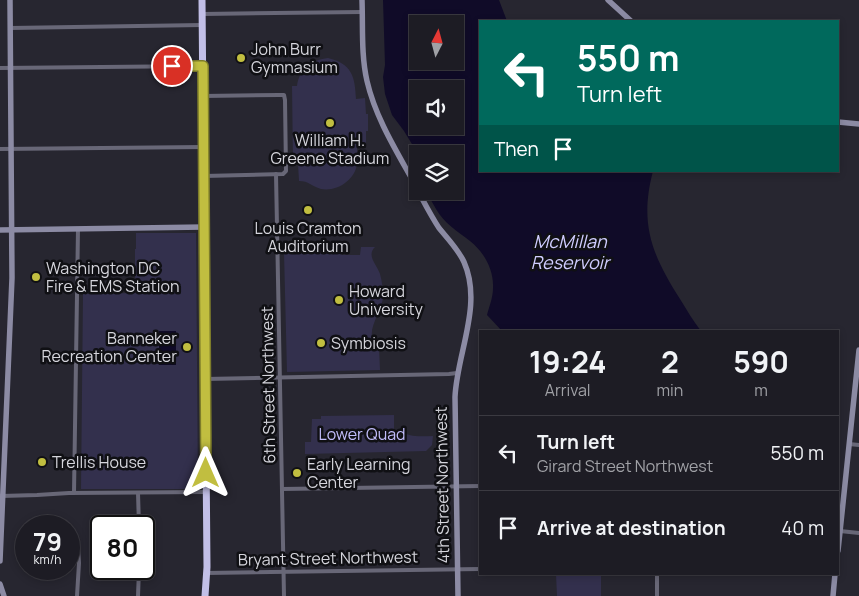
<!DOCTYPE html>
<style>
:root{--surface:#1d1c24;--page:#25252c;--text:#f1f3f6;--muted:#a0a1a6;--line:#3b3a41}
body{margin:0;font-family:Manrope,sans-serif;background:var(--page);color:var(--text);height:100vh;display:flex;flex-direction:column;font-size:19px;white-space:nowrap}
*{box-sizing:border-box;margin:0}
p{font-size:16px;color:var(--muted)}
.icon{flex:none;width:28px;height:28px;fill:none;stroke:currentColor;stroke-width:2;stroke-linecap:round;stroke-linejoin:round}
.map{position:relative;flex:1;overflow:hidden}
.panel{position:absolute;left:479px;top:330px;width:360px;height:245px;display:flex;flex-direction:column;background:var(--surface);border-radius:0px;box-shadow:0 2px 8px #0003,0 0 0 1px var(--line)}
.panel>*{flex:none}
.banner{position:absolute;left:479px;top:20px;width:360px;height:152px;border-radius:0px;box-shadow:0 2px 8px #0003,0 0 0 1px var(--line);background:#00695c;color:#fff;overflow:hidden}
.needle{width:32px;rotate:6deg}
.tools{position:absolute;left:409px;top:15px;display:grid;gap:10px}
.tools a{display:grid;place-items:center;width:55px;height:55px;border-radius:0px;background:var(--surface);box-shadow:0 2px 8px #0003,0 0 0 1px var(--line);font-size:25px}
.speed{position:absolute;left:15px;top:515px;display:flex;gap:10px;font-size:25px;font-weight:700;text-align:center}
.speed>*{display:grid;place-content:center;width:65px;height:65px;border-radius:50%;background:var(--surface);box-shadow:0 2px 8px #0003,0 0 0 1px var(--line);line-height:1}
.speed small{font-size:12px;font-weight:400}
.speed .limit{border:2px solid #111;border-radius:8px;background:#fff;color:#111}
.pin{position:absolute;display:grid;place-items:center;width:42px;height:42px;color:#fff;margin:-21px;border:2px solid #fff;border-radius:50%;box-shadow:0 1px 5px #0007}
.me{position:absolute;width:55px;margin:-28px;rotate:0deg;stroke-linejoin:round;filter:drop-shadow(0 0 4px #0008)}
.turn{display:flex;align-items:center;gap:18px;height:105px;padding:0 15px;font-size:22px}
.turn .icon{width:65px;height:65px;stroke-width:2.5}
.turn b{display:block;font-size:35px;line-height:42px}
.then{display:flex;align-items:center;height:48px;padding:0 15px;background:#0003;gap:10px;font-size:19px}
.eta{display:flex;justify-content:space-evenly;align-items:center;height:85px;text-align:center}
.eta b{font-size:30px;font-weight:700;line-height:35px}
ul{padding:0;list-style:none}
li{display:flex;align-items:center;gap:15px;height:75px;padding:0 15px;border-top:1px solid var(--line)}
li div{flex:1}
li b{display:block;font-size:19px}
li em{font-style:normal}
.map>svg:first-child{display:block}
.green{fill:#33304d}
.water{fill:#100b28;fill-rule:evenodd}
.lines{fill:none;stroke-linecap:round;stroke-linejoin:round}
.street{stroke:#686777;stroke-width:4}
.secondary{stroke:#8c8ba4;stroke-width:5.5}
.highway{stroke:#c2bfe7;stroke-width:7}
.route-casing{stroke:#7d7c2a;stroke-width:12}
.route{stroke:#c1be40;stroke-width:9}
.poi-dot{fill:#c1be40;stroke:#101014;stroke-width:2}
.labels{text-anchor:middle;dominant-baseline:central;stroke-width:5;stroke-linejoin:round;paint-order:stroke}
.poi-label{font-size:16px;fill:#d5d5dc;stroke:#101014;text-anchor:start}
.street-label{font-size:16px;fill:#d5d5dc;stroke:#101014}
.park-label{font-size:16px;fill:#c1bcfa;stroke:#101014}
.water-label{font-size:18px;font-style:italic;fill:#d0cdff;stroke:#101014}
</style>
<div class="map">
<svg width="859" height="596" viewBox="0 0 859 596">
<rect width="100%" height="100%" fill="#272630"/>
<!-- green -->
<g class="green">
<path d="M328,58c24,6 27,18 28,41l9,-1 1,16h2v17h-2v16l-9,1c0,5 1,11 0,16 -2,16 -20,28 -36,25 -10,-3 -12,-8 -22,-8l-1,-17 -5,-1 -1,-77h5c2,-17 15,-26 31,-28z"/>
<path d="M136,233h60l2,256h-117l2,-195 52,-1v-44h1z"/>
<path d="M361,247h14c-9,9 2,17 5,27 2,7 3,16 3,23 -1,16 -22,38 -4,50l1,23 -93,2 -3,-120 3,-3 55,-1v7h18z"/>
<path d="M394,415v16h7c9,7 21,5 32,5l-1,9 -6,6 -121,3v-12h6l1,-23h9v-3z"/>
<path d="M556,574h45v22h-44z"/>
</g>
<!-- water -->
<g class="water">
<path d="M383,0h116l8,21h-27v150h173c-14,53 -1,84 27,128 7,11 13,22 21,32h-199l-15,-16c2,-8 6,-17 6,-27 1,-18 -9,-36 -23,-47 -13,-10 -26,-18 -34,-32 -3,-6 -7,-11 -9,-18h28v-37h-37l-14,-23 -12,-16 -7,-21 -2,-17 2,-12zM418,24h37v37h-37zM418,89h37v37h-37z"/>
<rect x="159" y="331" width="17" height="34"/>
</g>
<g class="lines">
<!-- street -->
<g class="street">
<path d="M202,14l160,-2"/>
<path d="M10,28l192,-3"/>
<path d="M0,68l203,-2"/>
<path d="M203,96l76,-1h5l1,5 1,71 -3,3 -79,2"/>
<path d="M0,149l203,-2"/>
<path d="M276,174l8,422"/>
<path d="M205,379l244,-5 8,-1"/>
<path d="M849,444l10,1"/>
<path d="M282,489l198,-3"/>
<path d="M74,493l4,-264"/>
<path d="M138,493l1,33"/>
<path d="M1,496l36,-1 32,-2 137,-1"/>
<path d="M840,531l19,2"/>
<path d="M206,573l274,-4"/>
<path d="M657,574v22"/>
<path d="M77,596l2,-33 -1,-17"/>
<path d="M138,596l1,-27"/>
</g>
<!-- secondary -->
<g class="secondary">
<path d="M362,0c1,27 -1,55 5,81 9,39 32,74 51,109"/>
<path d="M608,0l23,21"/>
<path d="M838,122l21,2"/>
<path d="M418,191c7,13 13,25 21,37 9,11 19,21 25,34 19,43 -7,91 -9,135l3,199"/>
<path d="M0,230l204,-3"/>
<path d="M838,551l21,-201"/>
<path d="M0,561l12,-283 -2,-278"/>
<path d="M0,584l4,12"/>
<path d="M833,596l2,-22"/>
</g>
<!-- highway -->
<path class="highway" d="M202,0l5,567 -2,29"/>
</g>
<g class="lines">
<!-- route casing -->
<g class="route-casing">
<path id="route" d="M172,66h31l3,407"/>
</g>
<!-- route -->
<use href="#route" class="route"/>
</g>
<!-- markers -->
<g class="poi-dot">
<circle cx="241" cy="58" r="5"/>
<circle cx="330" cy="123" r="5"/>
<circle cx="308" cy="210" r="5"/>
<circle cx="36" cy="277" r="5"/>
<circle cx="339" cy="300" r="5"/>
<circle cx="321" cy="343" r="5"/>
<circle cx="187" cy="347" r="5"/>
<circle cx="42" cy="462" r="5"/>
<circle cx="297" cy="473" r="5"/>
</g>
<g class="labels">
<!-- poi labels -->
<g class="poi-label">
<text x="251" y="49">John Burr<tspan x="251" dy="18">Gymnasium</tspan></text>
<text x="330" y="140" text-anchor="middle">William H.<tspan x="330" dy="18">Greene Stadium</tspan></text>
<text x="308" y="228" text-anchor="middle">Louis Cramton<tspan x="308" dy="18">Auditorium</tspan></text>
<text x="46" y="268">Washington DC<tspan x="46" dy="18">Fire &amp; EMS Station</tspan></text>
<text x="349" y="291">Howard<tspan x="349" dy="18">University</tspan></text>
<text x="177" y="338" text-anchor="end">Banneker<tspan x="177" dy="18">Recreation Center</tspan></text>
<text x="331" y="343">Symbiosis</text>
<text x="52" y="462">Trellis House</text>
<text x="307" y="464">Early Learning<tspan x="307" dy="18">Center</tspan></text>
</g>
<!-- street labels -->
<g class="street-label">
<text transform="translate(268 385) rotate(-91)">6th Street Northwest</text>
<text transform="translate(442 485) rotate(-91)">4th Street Northwest</text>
<text transform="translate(328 558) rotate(-1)">Bryant Street Northwest</text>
</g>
<!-- park labels -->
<g class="park-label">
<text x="362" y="434">Lower Quad</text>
</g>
<!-- water labels -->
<g class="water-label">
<text x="570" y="241">McMillan<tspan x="570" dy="21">Reservoir</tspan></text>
</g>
</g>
</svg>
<div class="tools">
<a><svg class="needle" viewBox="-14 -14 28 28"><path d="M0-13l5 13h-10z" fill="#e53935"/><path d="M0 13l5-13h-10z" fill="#a0a1a6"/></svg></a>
<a><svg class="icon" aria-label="sound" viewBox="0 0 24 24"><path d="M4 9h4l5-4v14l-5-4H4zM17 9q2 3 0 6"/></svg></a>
<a><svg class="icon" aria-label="layers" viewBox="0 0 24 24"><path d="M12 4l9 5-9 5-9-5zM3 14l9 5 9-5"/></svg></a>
</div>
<div class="speed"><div>79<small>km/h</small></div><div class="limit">80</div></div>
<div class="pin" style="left:172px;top:66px;background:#d93025"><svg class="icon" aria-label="arrive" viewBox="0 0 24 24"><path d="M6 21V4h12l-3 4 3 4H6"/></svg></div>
<svg class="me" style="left:206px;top:473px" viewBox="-20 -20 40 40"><path d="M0-17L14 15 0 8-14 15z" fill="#c1be40" stroke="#fff" stroke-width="4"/></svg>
<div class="banner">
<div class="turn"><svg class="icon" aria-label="left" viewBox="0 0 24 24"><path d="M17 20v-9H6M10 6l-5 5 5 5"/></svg><div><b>550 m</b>Turn left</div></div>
<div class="then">Then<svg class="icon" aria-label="arrive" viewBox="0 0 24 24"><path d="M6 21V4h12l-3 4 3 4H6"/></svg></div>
</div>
<section class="panel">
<div class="eta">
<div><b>19:24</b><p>Arrival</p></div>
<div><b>2</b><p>min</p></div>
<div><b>590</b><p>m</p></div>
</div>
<ul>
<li><svg class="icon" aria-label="left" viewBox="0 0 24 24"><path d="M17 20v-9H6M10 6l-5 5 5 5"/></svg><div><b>Turn left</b><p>Girard Street Northwest</p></div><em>550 m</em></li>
<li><svg class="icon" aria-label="arrive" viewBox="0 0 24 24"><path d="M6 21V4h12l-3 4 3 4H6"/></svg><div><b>Arrive at destination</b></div><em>40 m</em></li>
</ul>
</section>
</div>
